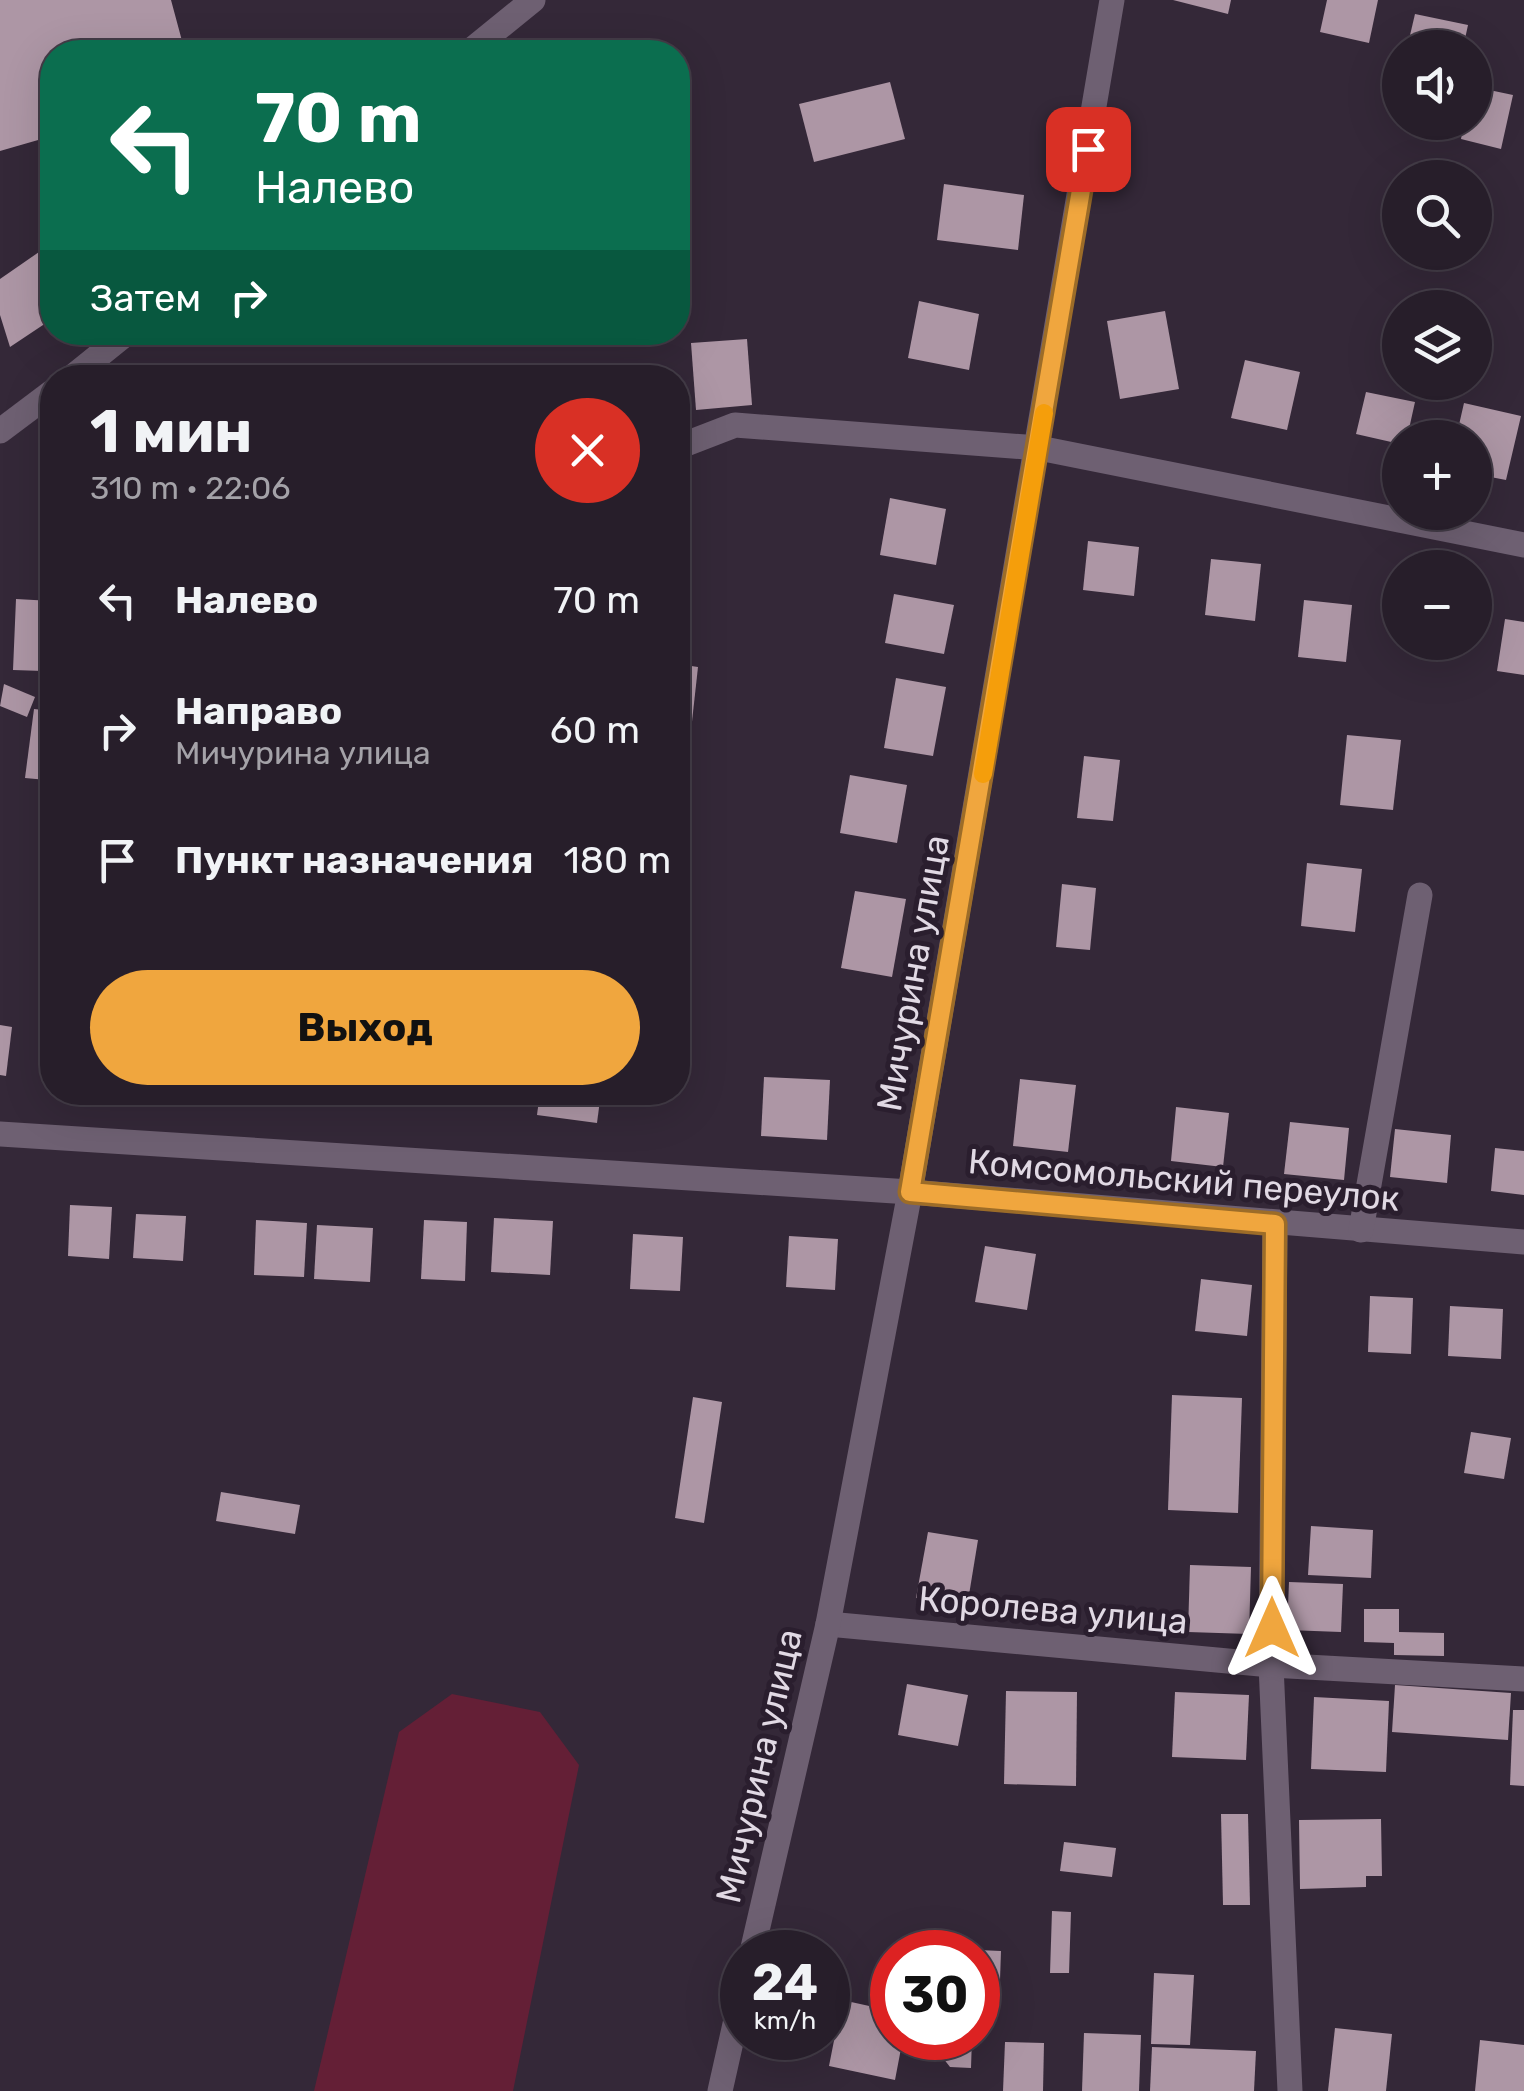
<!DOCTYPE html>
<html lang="ru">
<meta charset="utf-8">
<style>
:root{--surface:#271e2a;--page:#332b36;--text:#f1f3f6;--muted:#a4a2a8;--line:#433c47;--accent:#f0a63e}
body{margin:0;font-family:Rubik,sans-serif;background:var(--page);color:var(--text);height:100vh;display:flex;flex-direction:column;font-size:38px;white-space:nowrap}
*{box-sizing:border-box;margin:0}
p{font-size:32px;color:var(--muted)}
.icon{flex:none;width:55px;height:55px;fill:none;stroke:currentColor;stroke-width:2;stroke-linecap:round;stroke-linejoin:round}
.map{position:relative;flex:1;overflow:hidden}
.panel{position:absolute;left:40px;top:365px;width:650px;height:740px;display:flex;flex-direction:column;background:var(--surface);border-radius:40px;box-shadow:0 10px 40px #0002,0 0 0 2px var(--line)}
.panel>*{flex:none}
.hud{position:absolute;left:40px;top:40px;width:650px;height:305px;border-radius:40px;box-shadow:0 10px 40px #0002,0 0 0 2px var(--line);background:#0b6e4f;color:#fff;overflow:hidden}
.controls{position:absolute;left:1382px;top:30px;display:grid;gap:20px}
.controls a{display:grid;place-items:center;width:110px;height:110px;border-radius:50%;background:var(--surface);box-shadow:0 10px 40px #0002,0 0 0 2px var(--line);font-size:50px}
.speed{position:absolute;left:720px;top:1930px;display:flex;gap:20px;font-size:50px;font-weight:700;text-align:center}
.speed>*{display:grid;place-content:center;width:130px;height:130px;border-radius:50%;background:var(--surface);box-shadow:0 10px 40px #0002,0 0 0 2px var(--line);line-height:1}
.speed small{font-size:25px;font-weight:400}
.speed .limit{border:15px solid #d22;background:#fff;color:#111}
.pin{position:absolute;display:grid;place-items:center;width:85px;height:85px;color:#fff;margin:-42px;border-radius:20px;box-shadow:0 5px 15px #0006}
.me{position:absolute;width:110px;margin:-55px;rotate:0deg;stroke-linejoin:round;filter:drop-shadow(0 0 8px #0008)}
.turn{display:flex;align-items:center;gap:35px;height:210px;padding:0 50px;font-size:45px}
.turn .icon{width:130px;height:130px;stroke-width:2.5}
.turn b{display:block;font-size:70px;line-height:85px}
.then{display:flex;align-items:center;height:95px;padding:0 50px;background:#0003;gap:20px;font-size:38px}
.round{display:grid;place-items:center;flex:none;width:105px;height:105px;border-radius:52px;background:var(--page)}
.overview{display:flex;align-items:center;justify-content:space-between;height:170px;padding:0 50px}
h1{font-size:60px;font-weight:700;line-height:75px}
.button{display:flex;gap:20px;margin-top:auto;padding:20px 50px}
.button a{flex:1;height:115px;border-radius:60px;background:var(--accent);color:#111;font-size:40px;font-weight:700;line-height:115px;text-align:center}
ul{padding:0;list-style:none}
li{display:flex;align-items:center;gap:30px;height:130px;padding:0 50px}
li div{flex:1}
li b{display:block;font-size:38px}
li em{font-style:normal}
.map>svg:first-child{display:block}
.green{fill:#641f36}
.building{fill:#ad96a5}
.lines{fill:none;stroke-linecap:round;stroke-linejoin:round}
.minor{stroke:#6e6072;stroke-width:25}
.route-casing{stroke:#9c6c28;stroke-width:25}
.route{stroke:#f0a63e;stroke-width:18}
.slow{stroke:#f59e0b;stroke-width:18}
.labels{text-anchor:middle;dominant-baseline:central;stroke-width:10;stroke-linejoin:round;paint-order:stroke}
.street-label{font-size:35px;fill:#e1d9e4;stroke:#2a1e2e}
</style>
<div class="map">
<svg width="1524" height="2091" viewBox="0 0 1524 2091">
<rect width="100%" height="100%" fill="#342838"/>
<!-- green -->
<path class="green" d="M452,1694l88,18 39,53 -66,326h-199l85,-359z"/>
<!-- building -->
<g class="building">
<path d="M0,0h171l14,52h-133v84l-52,15z"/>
<path d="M1173,0h58l-3,14z"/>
<path d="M1327,0h51l-9,43 -49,-11z"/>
<path d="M1415,14l53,11 -5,23h-56z"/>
<path d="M890,82l15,57 -91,23 -15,-58z"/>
<path d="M1475,87l38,8 -12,54 -40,-10 3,-17h11z"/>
<path d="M944,184l80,11 -6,55 -81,-10z"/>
<path d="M52,243v76l-42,28 -10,-32v-36z"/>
<path d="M919,301l60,13 -10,56 -61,-12z"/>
<path d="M1165,311l14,78 -59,10 -13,-78z"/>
<path d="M747,339l5,66 -56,5 -5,-67z"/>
<path d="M1245,360l55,12 -13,58 -56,-12z"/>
<path d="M1366,392l49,10 -8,36h-7v6l-44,-10z"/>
<path d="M1464,403l57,13 -15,64 -31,-6v-36h-19z"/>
<path d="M890,498l56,11 -10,56 -56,-10z"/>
<path d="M1088,541l51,6 -5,49 -51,-6z"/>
<path d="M1211,559l50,5 -6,57 -50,-6z"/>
<path d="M894,594l60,11 -10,49 -59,-11z"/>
<path d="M16,599l36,2v98l-10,-1 1,-27 -30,-1z"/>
<path d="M1304,600l48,5 -6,57 -48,-5z"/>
<path d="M1505,619l19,3v53l-27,-4z"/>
<path d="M678,664l20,3 -12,109 -8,-1z"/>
<path d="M896,678l50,9 -13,69 -49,-8z"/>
<path d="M4,684l31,13 -8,20 -27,-11z"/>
<path d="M34,709l18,2 -5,69 -22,-2z"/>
<path d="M1347,735l54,5 -8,70 -53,-5z"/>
<path d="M1084,756l36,4 -7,61 -36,-3z"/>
<path d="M850,775l57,10 -10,58 -57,-10z"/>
<path d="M1307,863l55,6 -7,63 -54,-6z"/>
<path d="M1062,884l34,4 -6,62 -34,-3z"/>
<path d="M855,891l51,8 -14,78 -51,-9z"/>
<path d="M0,1025l12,2 -6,49 -6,-1z"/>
<path d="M764,1077l66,3 -3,60 -66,-4z"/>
<path d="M1020,1079l56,6 -8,67 -55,-6z"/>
<path d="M378,1092h41l-1,8z"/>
<path d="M540,1092h61l-4,31 -60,-8z"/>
<path d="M1176,1107l53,6 -6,54 -52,-6z"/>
<path d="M1290,1122l59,6 -5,52 -60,-6z"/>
<path d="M1395,1129l56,6 -4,48 -57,-6z"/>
<path d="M1495,1148l29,3v44l-33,-4z"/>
<path d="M70,1205l42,2 -3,52 -41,-3z"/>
<path d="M136,1214l50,2 -3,45 -50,-3z"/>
<path d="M494,1218l59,3 -3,54 -59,-3z"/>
<path d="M256,1220l51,3 -3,54 -50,-2z"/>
<path d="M424,1220l43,2 -2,59 -44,-2z"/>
<path d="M317,1225l56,3 -3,54 -56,-3z"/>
<path d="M633,1234l50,3 -3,54 -50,-2z"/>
<path d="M789,1236l49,3 -3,51 -49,-3z"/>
<path d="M985,1246l51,8 -9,56 -52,-8z"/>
<path d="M1201,1279l51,6 -5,51 -52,-5z"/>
<path d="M1370,1296l43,2 -2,56 -43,-2z"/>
<path d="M1450,1306l53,3 -2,50 -53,-3z"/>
<path d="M1172,1395l70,3 -4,115 -70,-3z"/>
<path d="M693,1397l29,5 -18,121 -29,-5z"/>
<path d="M1471,1432l40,6 -7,41 -40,-6z"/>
<path d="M221,1492l79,13 -5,29 -79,-13z"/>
<path d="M1311,1526l62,4 -2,48 -63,-3z"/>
<path d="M928,1532l50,8 -11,67 -51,-9z"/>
<path d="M1190,1565l61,2 -2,67 -61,-2z"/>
<path d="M1289,1582l54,2 -2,48 -54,-2z"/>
<path d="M1364,1609h35v23l45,1v23l-50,-1v-12l-30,-1z"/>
<path d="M907,1684l61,11 -10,51 -60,-11z"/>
<path d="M1395,1685l116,8 -3,47 -116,-8z"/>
<path d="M1006,1691l71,1 -1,94 -72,-2z"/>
<path d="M1175,1692l74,3 -3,65 -74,-3z"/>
<path d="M1314,1697l75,4 -3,71 -75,-3z"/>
<path d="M1513,1710h11v76l-14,-1z"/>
<path d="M1221,1814h27l2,91h-27z"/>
<path d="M1381,1819l1,57h-16v11l-66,2 -1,-69z"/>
<path d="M1064,1842l52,6 -4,29 -52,-6z"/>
<path d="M1052,1911l19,1 -2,61h-19z"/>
<path d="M978,1950l23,1 -1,29 -22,-1z"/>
<path d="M1154,1973l40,2 -4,70 -39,-1z"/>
<path d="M842,2000l50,11v27h11l-8,42 -66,-14z"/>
<path d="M1335,2028l57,6 -6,57h-58z"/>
<path d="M1084,2033l57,2 -2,56h-57z"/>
<path d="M918,2038h54l-1,30 -21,-1 -7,-9 -25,-1z"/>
<path d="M1480,2040l44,5v46h-49z"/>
<path d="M1005,2042l39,1 -1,48h-40z"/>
<path d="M1152,2047l104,4 -2,40h-104z"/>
</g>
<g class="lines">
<!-- minor -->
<g class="minor">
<path d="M469,52l64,-52"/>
<path d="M71,378l57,-46"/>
<path d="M0,431l52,-39"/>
<path d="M678,447l57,-22 304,23 485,97"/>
<path d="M0,1134l910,58 614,50"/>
<path d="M1275,1224l-4,441 19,426"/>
<path d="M1361,1230l59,-335"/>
<path d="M828,1624l443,41 253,14"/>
<path d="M752,1952l76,-328 82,-432 202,-1192"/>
<path d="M720,2091l22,-98"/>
</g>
</g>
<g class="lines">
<!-- route casing -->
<g class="route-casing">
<path id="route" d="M1088,149l-178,1043 365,32 -3,404"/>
</g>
<!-- route -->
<use href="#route" class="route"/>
<!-- slow -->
<path class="slow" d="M983,774l61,-361"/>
</g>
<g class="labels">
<!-- street labels -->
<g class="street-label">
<text transform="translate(913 973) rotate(-80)">Мичурина улица</text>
<text transform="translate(1184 1180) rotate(5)">Комсомольский переулок</text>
<text transform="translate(1053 1610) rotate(5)">Королева улица</text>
<text transform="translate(759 1766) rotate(-77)">Мичурина улица</text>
</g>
</g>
</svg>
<div class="controls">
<a><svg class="icon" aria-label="sound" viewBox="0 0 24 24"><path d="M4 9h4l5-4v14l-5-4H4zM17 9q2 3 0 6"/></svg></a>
<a><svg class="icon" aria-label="search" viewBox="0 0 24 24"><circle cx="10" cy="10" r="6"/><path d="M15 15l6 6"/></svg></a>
<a><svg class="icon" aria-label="layers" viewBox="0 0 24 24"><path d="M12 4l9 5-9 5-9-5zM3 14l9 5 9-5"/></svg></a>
<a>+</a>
<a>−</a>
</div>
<div class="speed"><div>24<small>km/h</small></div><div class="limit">30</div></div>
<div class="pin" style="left:1088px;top:149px;background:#d93025"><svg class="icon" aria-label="arrive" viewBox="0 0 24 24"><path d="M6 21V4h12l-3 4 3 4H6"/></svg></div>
<svg class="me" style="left:1272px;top:1628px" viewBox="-20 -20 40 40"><path d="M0-17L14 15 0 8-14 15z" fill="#f0a63e" stroke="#fff" stroke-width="4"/></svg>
<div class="hud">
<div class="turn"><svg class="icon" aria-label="left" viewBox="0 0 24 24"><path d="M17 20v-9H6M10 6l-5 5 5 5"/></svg><div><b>70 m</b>Налево</div></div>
<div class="then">Затем<svg class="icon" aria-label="right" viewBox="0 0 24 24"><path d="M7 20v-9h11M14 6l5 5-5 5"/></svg></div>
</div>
<section class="panel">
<div class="overview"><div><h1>1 мин</h1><p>310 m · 22:06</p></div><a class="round" style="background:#d93025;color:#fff"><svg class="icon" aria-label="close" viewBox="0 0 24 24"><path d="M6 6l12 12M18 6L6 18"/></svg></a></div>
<ul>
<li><svg class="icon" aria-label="left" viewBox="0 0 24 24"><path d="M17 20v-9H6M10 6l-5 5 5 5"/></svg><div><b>Налево</b></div><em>70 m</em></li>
<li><svg class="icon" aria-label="right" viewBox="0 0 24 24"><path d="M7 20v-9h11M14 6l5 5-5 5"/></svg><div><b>Направо</b><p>Мичурина улица</p></div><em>60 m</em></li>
<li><svg class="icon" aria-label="arrive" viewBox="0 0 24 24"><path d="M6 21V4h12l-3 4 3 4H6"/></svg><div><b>Пункт назначения</b></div><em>180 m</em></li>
</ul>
<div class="button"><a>Выход</a></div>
</section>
</div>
